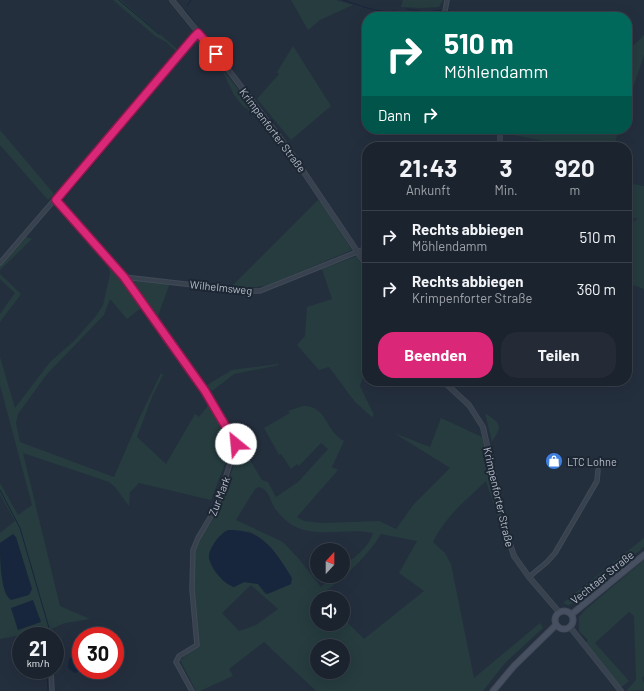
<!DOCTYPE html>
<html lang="de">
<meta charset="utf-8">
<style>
:root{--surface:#1b232e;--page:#242b36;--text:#f1f3f6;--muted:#a0a4aa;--line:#39404a;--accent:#db2777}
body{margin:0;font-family:Barlow,sans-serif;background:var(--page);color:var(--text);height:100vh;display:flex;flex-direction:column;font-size:15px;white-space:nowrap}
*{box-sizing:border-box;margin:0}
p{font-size:13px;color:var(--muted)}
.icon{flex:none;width:22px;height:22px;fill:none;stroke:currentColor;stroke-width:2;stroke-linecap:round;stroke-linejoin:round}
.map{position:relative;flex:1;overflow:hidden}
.sheet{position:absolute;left:362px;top:142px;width:270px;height:244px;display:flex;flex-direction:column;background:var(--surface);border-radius:16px;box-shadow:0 4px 16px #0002,0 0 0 1px var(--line)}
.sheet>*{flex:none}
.guide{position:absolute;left:362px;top:12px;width:270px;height:122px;border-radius:16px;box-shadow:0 4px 16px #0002,0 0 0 1px var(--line);background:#00695c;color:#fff;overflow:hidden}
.needle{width:26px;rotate:21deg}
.tools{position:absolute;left:310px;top:543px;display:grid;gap:8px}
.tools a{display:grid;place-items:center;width:40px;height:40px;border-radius:50%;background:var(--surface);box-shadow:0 4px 16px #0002,0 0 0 1px var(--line);font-size:20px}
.speed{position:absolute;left:12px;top:627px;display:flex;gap:8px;font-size:20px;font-weight:700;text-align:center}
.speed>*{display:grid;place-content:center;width:52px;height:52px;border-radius:50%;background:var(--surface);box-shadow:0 4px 16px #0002,0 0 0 1px var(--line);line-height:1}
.speed small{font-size:10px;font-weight:400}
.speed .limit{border:6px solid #d22;background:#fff;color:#111}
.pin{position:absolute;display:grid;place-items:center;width:34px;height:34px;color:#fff;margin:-17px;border-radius:8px;box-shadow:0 2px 6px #0006}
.me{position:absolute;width:44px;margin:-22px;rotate:332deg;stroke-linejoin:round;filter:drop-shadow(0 0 3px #0008)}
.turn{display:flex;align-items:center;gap:14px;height:84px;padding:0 16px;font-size:18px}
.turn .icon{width:52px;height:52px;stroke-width:2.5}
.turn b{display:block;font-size:28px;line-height:34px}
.then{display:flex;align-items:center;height:38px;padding:0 16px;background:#0003;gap:8px;font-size:15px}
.eta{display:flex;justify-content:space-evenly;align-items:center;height:68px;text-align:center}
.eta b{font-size:24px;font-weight:700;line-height:28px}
.button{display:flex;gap:8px;margin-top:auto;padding:8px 16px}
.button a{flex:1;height:46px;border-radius:16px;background:var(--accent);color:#fff;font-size:16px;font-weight:700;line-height:46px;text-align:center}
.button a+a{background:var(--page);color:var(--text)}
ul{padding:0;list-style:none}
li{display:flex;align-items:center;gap:12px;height:52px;padding:0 16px;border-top:1px solid var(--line)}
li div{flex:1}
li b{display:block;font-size:15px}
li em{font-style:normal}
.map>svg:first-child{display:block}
.green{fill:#263c3f;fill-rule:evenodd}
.water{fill:#17263c}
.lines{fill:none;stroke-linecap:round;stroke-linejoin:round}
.stream{stroke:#17263c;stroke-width:1}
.minor-casing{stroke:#414a57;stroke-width:5.5}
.tertiary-casing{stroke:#414a57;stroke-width:6}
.secondary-casing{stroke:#414a57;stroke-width:7}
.minor{stroke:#38414e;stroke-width:3.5}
.tertiary{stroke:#38414e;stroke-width:4.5}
.secondary{stroke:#465061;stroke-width:5}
.route-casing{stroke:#8e194d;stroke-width:10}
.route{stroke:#db2777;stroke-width:7}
.labels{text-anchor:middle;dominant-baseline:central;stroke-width:4;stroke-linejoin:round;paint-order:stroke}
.street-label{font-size:11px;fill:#b4bcc9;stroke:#1d2633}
.poi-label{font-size:11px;fill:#b4bcc9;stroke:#1d2633;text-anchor:start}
</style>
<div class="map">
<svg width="644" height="691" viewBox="0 0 644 691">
<rect width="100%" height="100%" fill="#242f3e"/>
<!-- green -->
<g class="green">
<path d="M113,0h8l57,50 -1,2 -11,-10 -11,-6z"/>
<path d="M291,0h45l17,5 -33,15 -12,10z"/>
<path d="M403,0h40l-4,7 -18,1 -20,-1z"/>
<path d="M644,35v20l-17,51v-54z"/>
<path d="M195,40l5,1 55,70 -1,3 -11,-8 -9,-11 -12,-25z"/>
<path d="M293,46l38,60 -40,34 -34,-41 22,-25 -2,-2z"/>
<path d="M502,129h117l-5,18h-41l-69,-14z"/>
<path d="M0,130l54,64 -6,6 -48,-55z"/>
<path d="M633,184l11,2v103l-17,-6v-55l11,-10h-11v-17z"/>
<path d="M318,200l4,4 30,46 -86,36 -19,2 -15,-2z"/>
<path d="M26,237l6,2 -32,31v-5z"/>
<path d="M88,240l24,26 30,41 -15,12 -17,-20 -6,16 -57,59 -29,40 -2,9 4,19 94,35 25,-58 22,-46 2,2 -11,22 -15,40 29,27 29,-50 4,3 11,-14 20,32 -2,2 3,4v7l-20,52 -72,-17 -9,9 -1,14 -14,-19 -6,-5 -86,-29 37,153 30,13 -25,4 -16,7 -49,9v-106l15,-12 -15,-27v-11l18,32 14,-10 -32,-120v-28l15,51 35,-46 24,-21 22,-25 7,-11 7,-31 -1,-6 -23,-26z"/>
<path d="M357,256l10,19v95l-3,3 -4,13 14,29 -2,2 -17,-15 -26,-35 -10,3 -22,-25 8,-9 2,-29 25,-8 -10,-30z"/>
<path d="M0,274l21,20 -21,28v-8l15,-21 -15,-14z"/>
<path d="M133,279l37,4 -12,33h-2l-26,-34z"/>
<path d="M278,364l1,1 -45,9 -22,17 -5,-6 25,-15z"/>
<path d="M303,406c25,0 21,24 41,35l-12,26 6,3 -41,47 7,4 17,2 58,-2 17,8 18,-25 36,-36 -56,-35 36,14 11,-29 41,19 20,86 -3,-2 -13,-40c-20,19 -41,36 -53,61l12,11 6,11 23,114 66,-55 3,5 -38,35 -22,28h-167l-52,-49 -35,27 4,7 -33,15h-4l-16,-31 18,-14 -4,-57 1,-40 8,-16 15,-20 21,-64 11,11 12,20 6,2 8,15 22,-15 30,-33 -7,-6 -22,23 -2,-2 -6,5 -10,-15 -2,1 -15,-27 26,-15 -2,-2zM258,487c11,1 12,15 18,23 4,5 10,11 16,15 24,14 54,2 81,8 -4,15 -19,24 -30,34v9h-10l-12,11 -22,-28 -16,-17 -47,-22 19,-31zM248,531c23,10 32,33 43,53l-21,9 -5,1 -7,-10 -14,-2 -10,5c-10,-6 -16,-13 -22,-22zM381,534l36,7 -18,32 25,18 -60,48 -21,-21v6h-26v-26h8l-1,-6c20,-13 45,-38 57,-58zM251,585l27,24 -22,16 -17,6 -17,-18zM317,646h26v26h-26z"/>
<path d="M485,413c16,11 18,12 7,29z"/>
<path d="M644,538v9l-70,56 -6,2 -5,-2z"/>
<path d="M644,560v116l-2,2 2,5v7l-18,1 10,-11 -2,-64 -5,-4 -34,31 34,38 -6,5h-4l-34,-43 3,-3 -9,-9v-14l6,-7z"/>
</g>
<!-- water -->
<g class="water">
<path d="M228,530c35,-1 47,21 64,48l-1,6 -24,10 -9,-10 -14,-2 -10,5c-10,-3 -23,-18 -25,-29 -1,-9 11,-25 19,-28z"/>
<path d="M13,534l3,3 16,52 -3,6 -18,5c-11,-6 -11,-44 -11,-57z"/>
<path d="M33,600l8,22 -23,8 -7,-22z"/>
<path d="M74,655l7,1v14h3l-9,3 -7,-5 1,-9z"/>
</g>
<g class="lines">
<!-- stream -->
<g class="stream">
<path d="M119,0l40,34"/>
<path d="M343,0c17,5 35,14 53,11"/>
<path d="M187,6l4,-6"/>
<path d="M407,9l18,3 16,-2"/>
<path d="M185,10l15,20"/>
<path d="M448,11l31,6"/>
<path d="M203,34l8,10"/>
<path d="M113,260l-51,-59 121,-144"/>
<path d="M0,490l20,38 29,100"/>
<path d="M47,670l1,21"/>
</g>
<!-- minor casing -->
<g class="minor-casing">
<g id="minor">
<path d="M444,17l3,-17"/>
<path d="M500,129v18"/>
<path d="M56,200l68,77 81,114 31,53 -20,64 -18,30 -5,12 -1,39 5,56 -18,11 -3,6 16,29"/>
<path d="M0,263l198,-230"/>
<path d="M124,277l122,14h14l107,-43"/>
<path d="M529,577l18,-15 8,-9 42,-72 1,-11"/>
<path d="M47,632l1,4"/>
<path d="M51,670l1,21"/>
</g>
</g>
<!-- tertiary casing -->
<g class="tertiary-casing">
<g id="tertiary">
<path d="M172,0l52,64 65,86 78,116"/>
<path d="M443,381l26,24 14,22 24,108 7,21 15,21 30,35"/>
<path d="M570,627l51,64"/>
</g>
</g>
<!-- secondary casing -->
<g class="secondary-casing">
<g id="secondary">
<circle cx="564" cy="620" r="9"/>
<path d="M572,614l72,-59"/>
<path d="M493,691l21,-25 42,-41"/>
</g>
</g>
<!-- minor -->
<use href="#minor" class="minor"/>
<!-- tertiary -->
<use href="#tertiary" class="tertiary"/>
<!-- secondary -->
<use href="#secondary" class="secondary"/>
</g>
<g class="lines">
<!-- route casing -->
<g class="route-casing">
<path id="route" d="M216,54l-18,-21 -4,4 -138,163 68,77 81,114 31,53"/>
</g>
<!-- route -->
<use href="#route" class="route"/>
</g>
<!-- icons -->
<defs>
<g id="shop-disc" transform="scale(0.9)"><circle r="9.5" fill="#3f7fe0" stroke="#1d2633"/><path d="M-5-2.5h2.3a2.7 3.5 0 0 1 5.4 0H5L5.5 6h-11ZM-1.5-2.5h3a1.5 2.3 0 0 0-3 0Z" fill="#fff"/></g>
</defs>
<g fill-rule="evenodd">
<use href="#shop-disc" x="554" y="461"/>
</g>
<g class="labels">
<!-- street labels -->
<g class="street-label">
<text transform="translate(273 130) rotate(53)">Krimpenforter Straße</text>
<text transform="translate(221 287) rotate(6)">Wilhelmsweg</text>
<text transform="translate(219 496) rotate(-69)">Zur Mark</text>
<text transform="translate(499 497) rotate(77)">Krimpenforter Straße</text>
<text transform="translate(602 577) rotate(-39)">Vechtaer Straße</text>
</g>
<!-- poi labels -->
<g class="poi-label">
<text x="567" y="461">LTC Lohne</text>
</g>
</g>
</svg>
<div class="tools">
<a><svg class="needle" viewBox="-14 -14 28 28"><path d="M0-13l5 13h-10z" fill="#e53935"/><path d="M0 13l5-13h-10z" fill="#a0a4aa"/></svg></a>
<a><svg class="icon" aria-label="sound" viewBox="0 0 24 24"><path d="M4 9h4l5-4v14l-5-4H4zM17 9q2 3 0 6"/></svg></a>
<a><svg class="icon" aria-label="layers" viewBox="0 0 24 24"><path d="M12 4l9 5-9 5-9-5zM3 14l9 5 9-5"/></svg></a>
</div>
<div class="speed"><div>21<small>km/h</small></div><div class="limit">30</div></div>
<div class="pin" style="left:216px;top:54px;background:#d93025"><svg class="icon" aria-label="arrive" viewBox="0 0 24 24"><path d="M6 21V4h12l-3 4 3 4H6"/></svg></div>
<svg class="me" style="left:236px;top:444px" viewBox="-20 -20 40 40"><circle r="19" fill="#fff"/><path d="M0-13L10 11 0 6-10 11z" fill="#db2777"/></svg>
<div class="guide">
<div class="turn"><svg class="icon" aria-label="right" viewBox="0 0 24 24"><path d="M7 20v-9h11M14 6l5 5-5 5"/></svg><div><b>510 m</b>Möhlendamm</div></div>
<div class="then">Dann<svg class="icon" aria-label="right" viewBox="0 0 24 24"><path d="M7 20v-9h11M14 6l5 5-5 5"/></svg></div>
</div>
<section class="sheet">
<div class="eta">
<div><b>21:43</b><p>Ankunft</p></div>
<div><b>3</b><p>Min.</p></div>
<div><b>920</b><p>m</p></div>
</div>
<ul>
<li><svg class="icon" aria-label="right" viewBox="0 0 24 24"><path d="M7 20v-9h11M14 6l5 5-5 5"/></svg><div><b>Rechts abbiegen</b><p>Möhlendamm</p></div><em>510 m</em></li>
<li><svg class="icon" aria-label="right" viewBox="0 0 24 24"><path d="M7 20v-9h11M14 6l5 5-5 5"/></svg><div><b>Rechts abbiegen</b><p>Krimpenforter Straße</p></div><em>360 m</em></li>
</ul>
<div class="button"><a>Beenden</a><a>Teilen</a></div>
</section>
</div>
